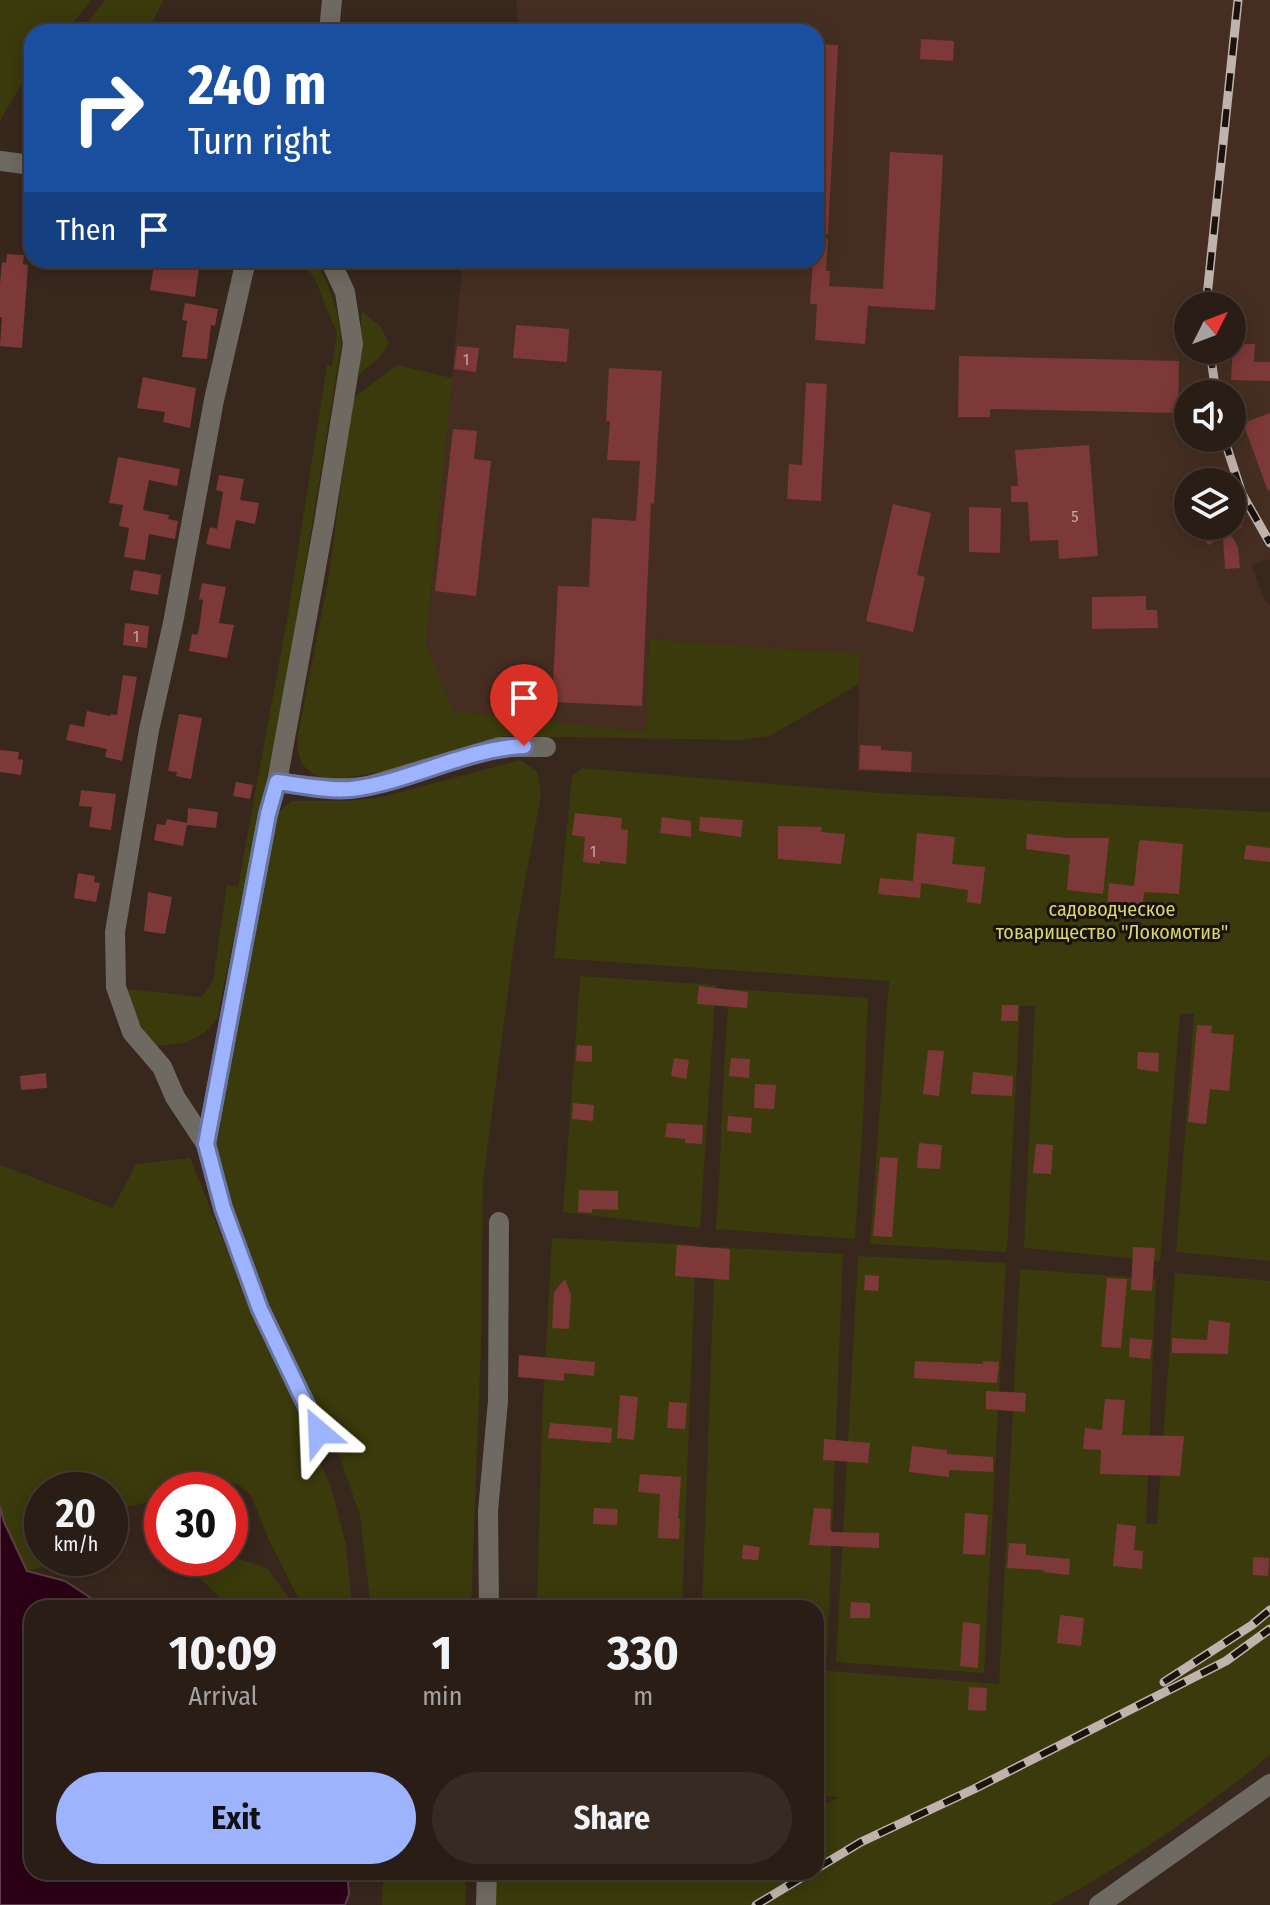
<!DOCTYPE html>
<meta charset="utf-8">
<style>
:root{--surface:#2a1d16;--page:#362a23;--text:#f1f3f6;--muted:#a5a2a1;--line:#463b35;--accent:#9eb3fd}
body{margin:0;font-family:"Fira Sans Condensed",sans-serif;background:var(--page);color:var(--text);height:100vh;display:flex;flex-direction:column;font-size:30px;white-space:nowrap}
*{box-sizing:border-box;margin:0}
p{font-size:26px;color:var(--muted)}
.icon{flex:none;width:44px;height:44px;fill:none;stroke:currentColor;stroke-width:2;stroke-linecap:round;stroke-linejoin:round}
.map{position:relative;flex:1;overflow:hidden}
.drawer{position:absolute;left:24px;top:1600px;width:800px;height:280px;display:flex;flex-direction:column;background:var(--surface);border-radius:24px;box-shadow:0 4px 20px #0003,0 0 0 2px var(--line)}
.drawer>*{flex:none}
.banner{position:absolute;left:24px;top:24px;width:800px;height:244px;border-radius:24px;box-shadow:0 4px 20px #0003,0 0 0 2px var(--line);background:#1a4fa0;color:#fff;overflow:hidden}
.needle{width:52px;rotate:48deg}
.tools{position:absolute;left:1174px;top:292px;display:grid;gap:16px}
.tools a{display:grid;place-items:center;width:72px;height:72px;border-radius:50%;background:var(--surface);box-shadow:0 4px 20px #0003,0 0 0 2px var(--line);font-size:40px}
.speed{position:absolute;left:24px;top:1472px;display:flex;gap:16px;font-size:40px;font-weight:700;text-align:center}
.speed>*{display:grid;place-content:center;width:104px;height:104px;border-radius:50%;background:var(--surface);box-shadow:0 4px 20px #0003,0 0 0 2px var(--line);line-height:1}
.speed small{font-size:20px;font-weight:400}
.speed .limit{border:12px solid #d22;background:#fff;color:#111}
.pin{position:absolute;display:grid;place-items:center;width:68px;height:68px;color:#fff;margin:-82px -34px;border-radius:50% 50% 50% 0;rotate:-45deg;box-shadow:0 0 8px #0007}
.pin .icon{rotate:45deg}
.me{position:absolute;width:88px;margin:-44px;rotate:334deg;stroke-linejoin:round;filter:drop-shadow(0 0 6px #0008)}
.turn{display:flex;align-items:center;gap:28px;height:168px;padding:0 32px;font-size:36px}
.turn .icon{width:104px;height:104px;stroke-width:2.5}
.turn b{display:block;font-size:56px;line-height:68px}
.then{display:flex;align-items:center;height:76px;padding:0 32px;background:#0003;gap:16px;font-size:30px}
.eta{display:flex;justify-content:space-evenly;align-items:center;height:136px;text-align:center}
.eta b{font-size:48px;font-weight:700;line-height:56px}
.primary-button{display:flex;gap:16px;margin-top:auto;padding:16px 32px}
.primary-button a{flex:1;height:92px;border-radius:48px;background:var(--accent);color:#111;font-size:32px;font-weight:700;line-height:92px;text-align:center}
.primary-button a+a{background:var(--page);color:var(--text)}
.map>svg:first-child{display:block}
.built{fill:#452e21;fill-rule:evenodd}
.green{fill:#3b3a0c}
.water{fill:#2c0116;stroke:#603f4c;stroke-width:2}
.building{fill:#7d3937}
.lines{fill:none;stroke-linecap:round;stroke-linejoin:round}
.minor{stroke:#6f6a61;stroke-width:20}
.rail-casing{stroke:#c0b3ad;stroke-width:9}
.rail{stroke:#1a120d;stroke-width:6;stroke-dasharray:18;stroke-linecap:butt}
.route-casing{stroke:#6774a4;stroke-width:20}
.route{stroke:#9eb3fd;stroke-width:14}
.labels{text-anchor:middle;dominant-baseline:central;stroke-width:6;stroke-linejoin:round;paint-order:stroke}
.number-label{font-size:16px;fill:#c4aaa4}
.park-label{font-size:20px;fill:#d9d56f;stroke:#1a120d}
</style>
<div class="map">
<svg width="1270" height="1905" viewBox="0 0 1270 1905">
<rect width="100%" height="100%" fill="#38271d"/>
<!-- built -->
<path class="built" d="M516,0h754v559l-18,6 10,30 8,11v172h-190l-223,-7 3,-117 -211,-15 -2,93 -195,-21 -26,-67 37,-383 -6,-1h359v-228h-297zM1188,306h44v44h-44zM1188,394h44v44h-44zM1188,482h44v44h-44z"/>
<!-- green -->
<g class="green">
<path d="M0,0h91l-25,32h-34v41l-13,15 -19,33z"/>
<path d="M105,0h58l-10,21 108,11h-181z"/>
<path d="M301,260h13c18,26 26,56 27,87l-45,275 3,1 -82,396 -13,14 -19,10 -28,3c-16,-18 -26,-33 -31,-57l76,8 11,-17 14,-95 11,1 49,-266 40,-255 5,1 5,-32 -22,-55z"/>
<path d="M362,311l19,16 8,16 -9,14 -24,20z"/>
<path d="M397,365l55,13 -26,266 27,67 193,21 3,-93 211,15 -1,30 -89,52 -31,4 -233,-4c-39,8 -163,57 -194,37 -14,-9 -15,-24 -14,-39l30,-153 25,-183z"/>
<path d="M520,760l17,11 4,24 -25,135 -33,252 -2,164 -10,262h-100l-11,-92 -23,-68 -58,-120 -36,-86 -28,-94 62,-335 15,-12h56l34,-4z"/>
<path d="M582,768l298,25 390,19v449l-94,-9 18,-238h-14l-20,247 -136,-13 11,-242h-15l-13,246 -137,-8 19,-263 -335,-23 18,-182z"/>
<path d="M580,976l136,9 -16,243 -137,-16z"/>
<path d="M730,989l138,9 -5,124 -8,117 -139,-10c6,-80 6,-160 14,-240z"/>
<path d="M190,1158l53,132 88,197 15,57 6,64h-49l-35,-70 -17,-43 -14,-11 -12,-2 -30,8h-33v9l-52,12v-21h-68v68h22l1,4 -38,9 -23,-49 -4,-16v-341l113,43 23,-44z"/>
<path d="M552,1238l144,7 -14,363h-145l5,-187z"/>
<path d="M715,1247l128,7 -16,405 -11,-1v-50h-114z"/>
<path d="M858,1256l148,7 -22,410 -148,-11z"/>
<path d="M1020,1269l136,10 -10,245h11l18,-251 95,8v474c-69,56 -141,108 -219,150h-561l1,-33h325v-64l23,-11 -23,-1v-126l183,14z"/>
<path d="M230,1556l37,12 29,40h-65l-39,-37 4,-13z"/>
<path d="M383,1872h83l-1,33h-83z"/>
</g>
<!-- water -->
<path class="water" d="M0,1506l4,16 23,49 38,10 41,27h-74v264h315l2,22 -4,11h-345z"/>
<!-- building -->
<g class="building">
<path d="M921,39l33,2 -1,20 -33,-2z"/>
<path d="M816,44l22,1 -10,189h-12z"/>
<path d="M890,152l53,3 -8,155 -67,-4 -3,38 -50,-4 2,-36h-7l3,-44h3v-21h12l-2,32h4l-1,15 54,3z"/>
<path d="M7,254l17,1 -1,9 5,1 -6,83 -22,-2 2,-29h-2v-33l2,-22 4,1z"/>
<path d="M155,260h45l-5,37 -45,-7z"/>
<path d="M185,303l33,6 -3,17 -4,-1 -4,34 -25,-2 5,-36 -5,-1z"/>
<path d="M516,325l53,4 -2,33 -54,-4z"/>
<path d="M1233,344h22l-1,18h16v19l-39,-1z"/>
<path d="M457,346l22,2 -3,24 -22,-3z"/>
<path d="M959,356l220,5 -1,52 -188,-4v8h-32z"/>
<path d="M609,368l53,3 -8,133 -3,-1 -9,203 -90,-4 6,-116 31,1 3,-69 44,3 4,-60 -33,-1 3,-39h-4z"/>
<path d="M143,377l53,11 -6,40 -27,-6 2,-10 -28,-4z"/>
<path d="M806,383l21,1 -6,117 -34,-2 2,-35 13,1z"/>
<path d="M1270,413v77l-2,1 -25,-68z"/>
<path d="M453,429l24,2 -3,28 17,2 -15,135 -41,-5z"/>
<path d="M1089,445l9,111 -39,3 -1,-19 -28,1 -2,-39h-17v-16h7l-3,-36z"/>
<path d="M118,457l62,12 -3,17 -28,-6 -6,30 26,5 -1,4 10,2 -3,18 -26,-5 -4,26 -21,-3 5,-29 -10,-2 4,-21 -14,-2z"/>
<path d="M219,475l25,4 -4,21 19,3 -4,21 -19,-4 -6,29 -24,-5 4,-17 7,2 6,-37 -7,-2z"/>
<path d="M893,504l38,9 -14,62 8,2 -12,55 -47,-11z"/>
<path d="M969,507l32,1 -1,45 -31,-1z"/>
<path d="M1197,526h47l-14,7 8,14 2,21 -15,1 -2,-32 -15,8z"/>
<path d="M134,570l27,5 -3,20 -28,-5z"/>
<path d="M202,583l24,4 -7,36 15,2 -7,33 -38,-7 3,-17 5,1 2,-6 4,-29 -4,-1z"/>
<path d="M1146,596v14h11l1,18 -66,1v-32z"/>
<path d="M125,623l24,3 -2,22 -24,-3z"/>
<path d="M123,675l14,2 -15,84 -17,-4 2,-8 -41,-9 4,-16 14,3 3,-16 23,5 1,-2 6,1z"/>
<path d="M179,714l23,4 -11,61 -15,-3 1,-4 -9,-1z"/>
<path d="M860,745l21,1v4l31,2 -1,20 -52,-3z"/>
<path d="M0,750l19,2 -1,7 5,1 -2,15 -21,-3z"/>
<path d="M236,782l17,3 -3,14 -17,-3z"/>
<path d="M81,790l35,4 -5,36 -22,-3 3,-20 -13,-1z"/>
<path d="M188,808l30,4 -2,16 -29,-3 -4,21 -29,-6 3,-16 8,1 2,-6 20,4z"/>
<path d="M575,813l47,5 -1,11 7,1 -2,34 -26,-3v3l-17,-2 2,-25 -13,-2z"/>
<path d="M662,817l29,4v16l-31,-4z"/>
<path d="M700,817l43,3 -2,17 -42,-6z"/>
<path d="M778,826l44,1 -1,5 24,2 -4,30 -63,-5z"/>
<path d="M917,833l38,4 -3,27 33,3 -4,37 -14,-2 1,-12 -47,-7 -1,15 -42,-4 2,-16 33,3z"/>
<path d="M1027,834l41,4h41l-6,56 -36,-4 3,-35 -44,-6z"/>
<path d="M1142,840l41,4 -4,50 -35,-2 -2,21 -35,-6 2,-24 25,3 5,-45z"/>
<path d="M1246,845l24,3v14l-26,-3z"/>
<path d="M78,873l17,3 -1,6 6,1 -4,19 -22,-4z"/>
<path d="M148,892l24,5 -7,37 -21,-3z"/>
<path d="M699,986l49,6 -1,16 -50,-4z"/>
<path d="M1002,1005h16v16h-17z"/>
<path d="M1197,1025l15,1 -1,7 23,2 -5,56 -19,-2 -4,35 -18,-2z"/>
<path d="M577,1045l15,1v16l-16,-1z"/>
<path d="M928,1050l16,1 -5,45 -16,-2z"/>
<path d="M1138,1052l21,1 -1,19 -21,-3z"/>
<path d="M674,1058l15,2 -3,19 -15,-3z"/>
<path d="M731,1058l19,1 -1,19 -20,-2z"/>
<path d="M973,1072l40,4 -1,20 -41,-2z"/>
<path d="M46,1073l1,15 -26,2 -1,-14z"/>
<path d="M755,1084l21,1 -2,24 -20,-1z"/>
<path d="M573,1103l21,2 -1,16 -21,-2z"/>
<path d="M728,1116l24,2 -1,15 -24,-2z"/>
<path d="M667,1123l36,2 -1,19 -17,-1v-4l-20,-2z"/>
<path d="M919,1143l23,2 -2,24 -23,-1z"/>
<path d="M1036,1144l17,1 -2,29 -18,-1z"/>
<path d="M880,1157l18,1 -6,79 -19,-1z"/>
<path d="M579,1190l39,1v19l-26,-1v4l-14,-1z"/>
<path d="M677,1245l53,4 -1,31 -54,-4z"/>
<path d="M1133,1247l22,1 -3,43 -21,-1z"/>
<path d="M865,1275l14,1 -1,15 -14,-1z"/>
<path d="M1107,1278l20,1 -6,69 -20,-1z"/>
<path d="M565,1279l6,16 -2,34 -17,-1 2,-36z"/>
<path d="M1209,1320l21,3 -2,31 -56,-1v-15l35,2z"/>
<path d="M1130,1338l22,2 -2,19 -21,-2z"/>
<path d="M519,1355l76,7 -1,14 -30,-3v8l-46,-4z"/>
<path d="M915,1361l68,3v-3l16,1 -2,21 -83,-5z"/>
<path d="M986,1391l40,2 -1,19 -39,-3z"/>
<path d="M620,1395l18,2 -4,43 -17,-2z"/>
<path d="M1105,1399l20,1 -3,35 62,1 -4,40 -80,-2 1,-24 -18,-1 2,-21 17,2z"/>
<path d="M669,1402l18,1 -2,26 -18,-1z"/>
<path d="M550,1423l62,5 -1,15 -63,-5z"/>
<path d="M824,1439l46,4 -2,20 -45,-3z"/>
<path d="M912,1446l35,4v4l46,3v15l-44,-2v7l-40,-5z"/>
<path d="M640,1474l41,3 -3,42h2l-1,20 -21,-1 2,-44 -22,-2z"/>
<path d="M594,1508l24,1 -1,16 -24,-1z"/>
<path d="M814,1508l17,1 -1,20 2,3 47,1v15l-70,-3z"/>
<path d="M965,1513l23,2 -3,40 -22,-1z"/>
<path d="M1117,1524l19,2 -2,24 9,1 -1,18 -29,-3z"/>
<path d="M1009,1543l17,1v11l44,4 -1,16 -26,-3 1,-2 -37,-2z"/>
<path d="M743,1545l17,2 -2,13 -16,-1z"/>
<path d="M1253,1557l16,1 -1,18 -15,-1z"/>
<path d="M851,1602l19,1v15h-20z"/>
<path d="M1060,1615l24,3 -3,28 -24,-3z"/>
<path d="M963,1622l17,2 -2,44 -18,-2z"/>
<path d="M969,1687l18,1 -1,23 -18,-1z"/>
</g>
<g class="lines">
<!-- minor -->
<g class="minor">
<path d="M329,32l3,-32"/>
<path d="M0,161l32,4"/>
<path d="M330,260l15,32 8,52 -29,179 -47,259c32,4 60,9 91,4l131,-39h47"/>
<path d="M277,782l-9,32 -62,330 17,64 37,101 59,123"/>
<path d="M206,1144l-31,-47 -13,-30 -30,-35 -16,-45 -1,-55 34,-202 24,-107 41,-223 32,-140"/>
<path d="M489,1608l-1,-97 10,-110 1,-179"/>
<path d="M486,1905l1,-33"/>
<path d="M1099,1905l171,-121"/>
</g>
<!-- rail casing -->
<g class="rail-casing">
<g id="rail">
<path d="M1206,306l32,-306"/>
<path d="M1210,350l6,44"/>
<path d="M1224,438l18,56 28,49"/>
<path d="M1164,1682l88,-57 18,-15"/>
<path d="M816,1869l45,-27 113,-53 252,-128 44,-32"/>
<path d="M756,1905l55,-33"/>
</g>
</g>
<!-- rail -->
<use href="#rail" class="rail"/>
</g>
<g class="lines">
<!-- route casing -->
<g class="route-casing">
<path id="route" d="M319,1432l-59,-123 -37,-101 -17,-64 62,-330 9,-32c24,3 49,9 74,7 59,-7 113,-40 173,-43"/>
</g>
<!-- route -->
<use href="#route" class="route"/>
</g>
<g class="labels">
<!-- number labels -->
<g class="number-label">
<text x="466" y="359">1</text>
<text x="1075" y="516">5</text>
<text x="136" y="636">1</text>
<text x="593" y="851">1</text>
</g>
<!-- park labels -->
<g class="park-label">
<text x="1112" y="909">садоводческое<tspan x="1112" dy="23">товарищество "Локомотив"</tspan></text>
</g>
</g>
</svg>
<div class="tools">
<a><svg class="needle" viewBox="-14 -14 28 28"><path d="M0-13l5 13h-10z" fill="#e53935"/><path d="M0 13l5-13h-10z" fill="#a5a2a1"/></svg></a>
<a><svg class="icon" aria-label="sound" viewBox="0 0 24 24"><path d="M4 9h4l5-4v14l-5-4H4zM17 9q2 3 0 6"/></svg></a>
<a><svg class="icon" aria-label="layers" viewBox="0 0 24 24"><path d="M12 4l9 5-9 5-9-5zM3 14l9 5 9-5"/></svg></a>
</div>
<div class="speed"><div>20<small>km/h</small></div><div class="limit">30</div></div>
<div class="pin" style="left:524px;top:746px;background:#d93025"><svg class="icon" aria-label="arrive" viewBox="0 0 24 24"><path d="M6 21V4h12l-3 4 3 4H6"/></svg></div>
<svg class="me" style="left:319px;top:1432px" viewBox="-20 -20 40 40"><path d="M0-17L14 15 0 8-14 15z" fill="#9eb3fd" stroke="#fff" stroke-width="4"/></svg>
<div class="banner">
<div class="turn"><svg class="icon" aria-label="right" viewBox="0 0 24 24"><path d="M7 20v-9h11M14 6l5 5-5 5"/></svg><div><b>240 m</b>Turn right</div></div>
<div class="then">Then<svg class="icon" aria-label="arrive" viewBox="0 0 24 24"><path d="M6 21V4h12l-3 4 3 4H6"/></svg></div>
</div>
<section class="drawer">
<div class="eta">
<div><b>10:09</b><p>Arrival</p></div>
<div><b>1</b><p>min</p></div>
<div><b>330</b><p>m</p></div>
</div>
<div class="primary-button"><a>Exit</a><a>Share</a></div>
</section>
</div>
